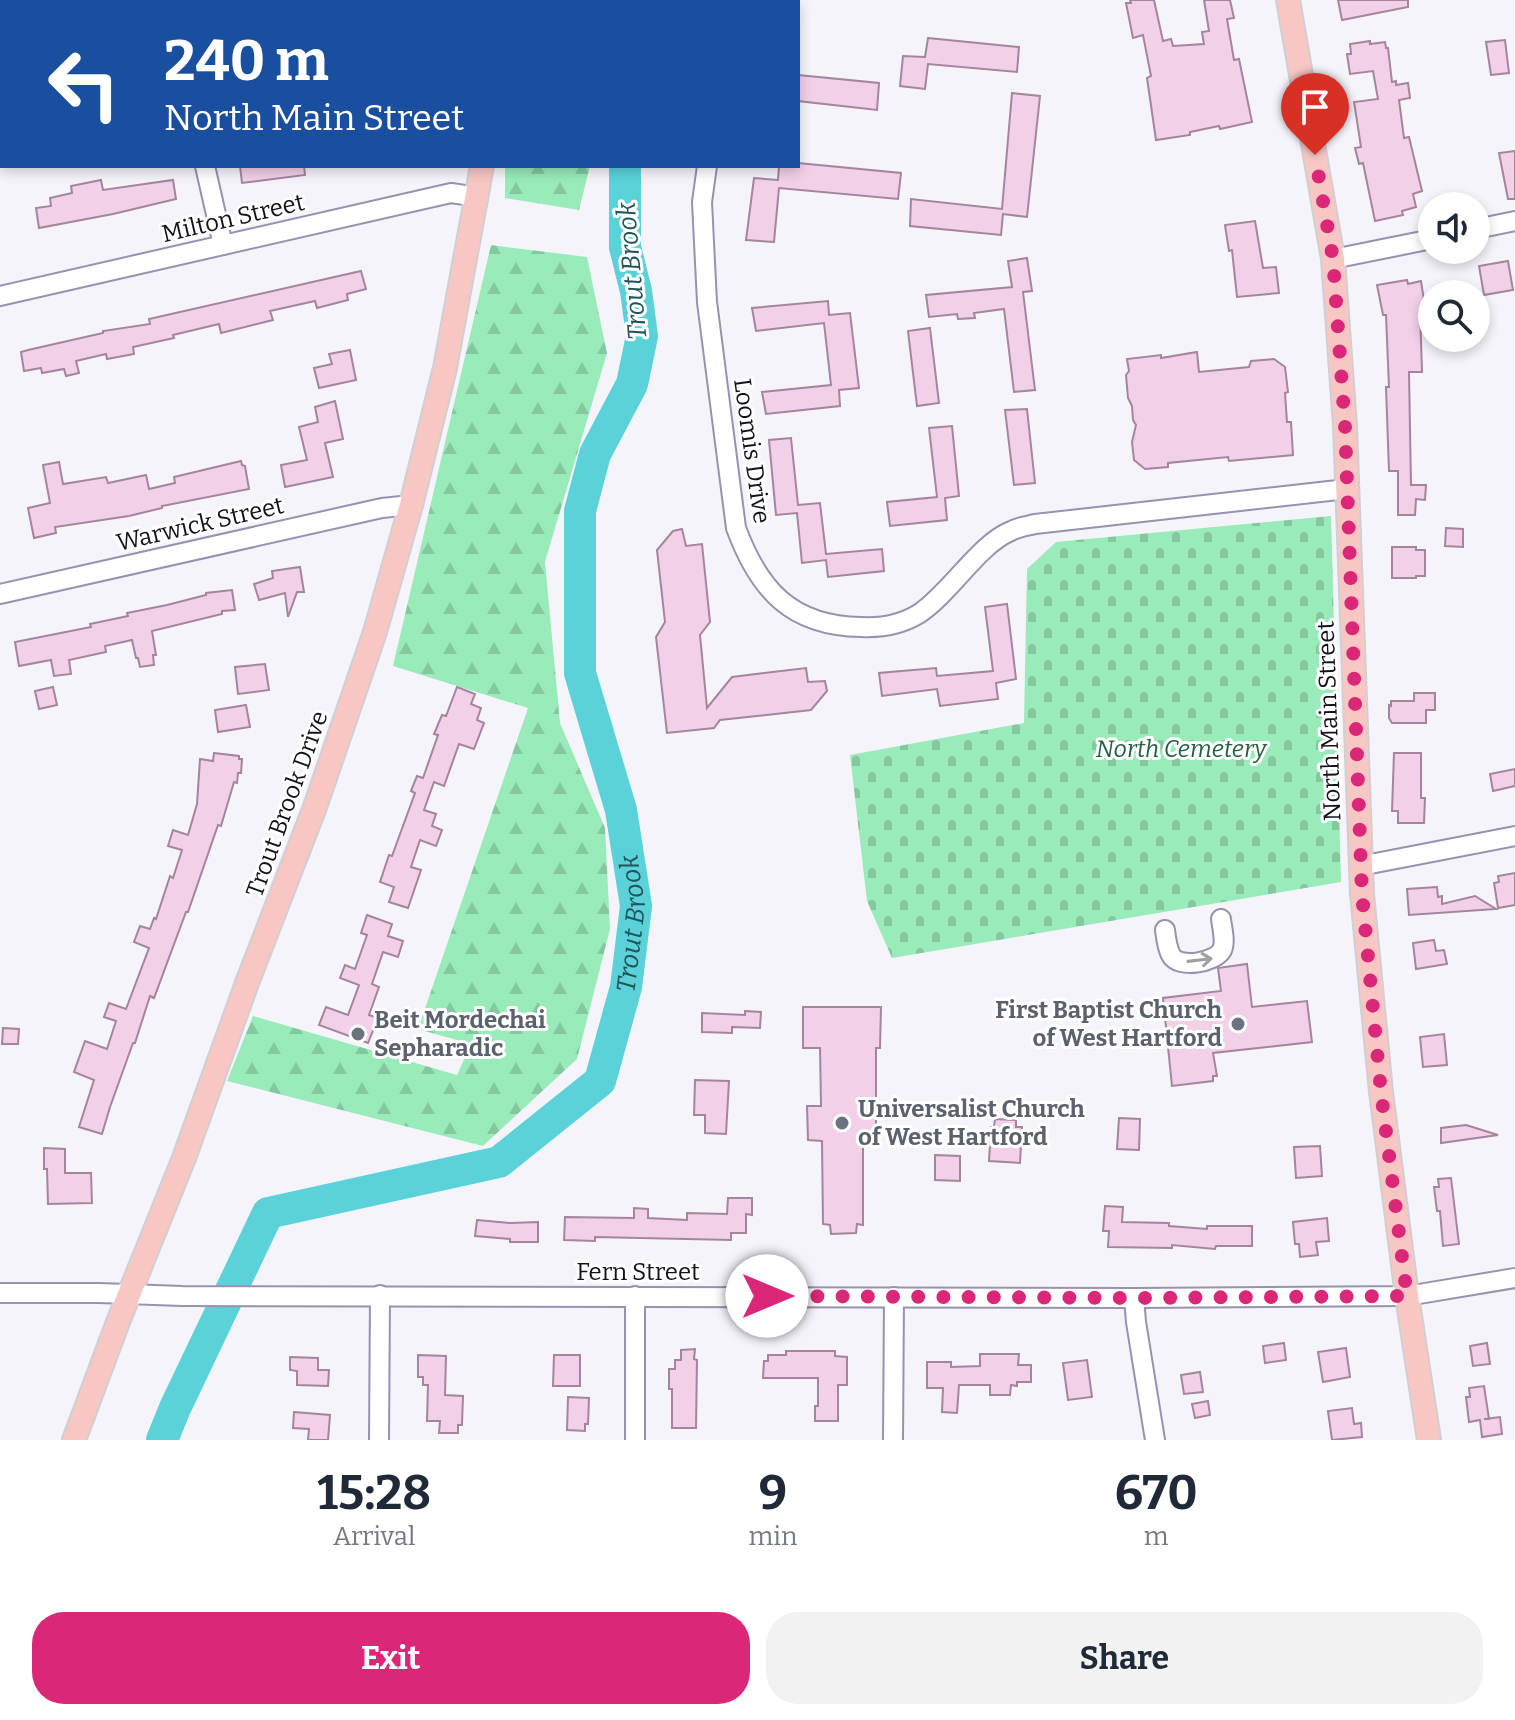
<!DOCTYPE html>
<style>
:root{--surface:#fff;--page:#f2f2f3;--text:#1f2937;--muted:#747a83;--accent:#db2777}
body{margin:0;font-family:Bitter,serif;background:var(--page);color:var(--text);height:100vh;display:flex;flex-direction:column;font-size:30px;white-space:nowrap}
*{box-sizing:border-box;margin:0}
p{font-size:26px;color:var(--muted)}
.icon{flex:none;width:44px;height:44px;fill:none;stroke:currentColor;stroke-width:2;stroke-linecap:round;stroke-linejoin:round}
.map{position:relative;height:1440px;overflow:hidden}
.panel{display:flex;flex-direction:column;background:var(--surface);flex:1}
.panel>*{flex:none}
.top-card{position:absolute;left:0px;top:0px;width:800px;height:168px;box-shadow:0 4px 12px #0003;background:#1a4fa0;color:#fff;overflow:hidden}
.tools{position:absolute;left:1418px;top:192px;display:grid;gap:16px}
.tools a{display:grid;place-items:center;width:72px;height:72px;border-radius:50%;background:var(--surface);box-shadow:0 4px 12px #0003;font-size:40px}
.pin{position:absolute;display:grid;place-items:center;width:68px;height:68px;color:#fff;margin:-82px -34px;border-radius:50% 50% 50% 0;rotate:-45deg;box-shadow:0 0 8px #0007}
.pin .icon{rotate:45deg}
.me{position:absolute;width:88px;margin:-44px;rotate:90deg;stroke-linejoin:round;filter:drop-shadow(0 0 6px #0008)}
.turn{display:flex;align-items:center;gap:28px;height:168px;padding:0 32px;font-size:36px}
.turn .icon{width:104px;height:104px;stroke-width:2.5}
.turn b{display:block;font-size:56px;line-height:68px}
.eta{display:flex;justify-content:space-evenly;align-items:center;height:136px;text-align:center}
.eta b{font-size:48px;font-weight:700;line-height:56px}
.action{display:flex;gap:16px;margin-top:auto;padding:16px 32px}
.action a{flex:1;height:92px;border-radius:32px;background:var(--accent);color:#fff;font-size:32px;font-weight:700;line-height:92px;text-align:center}
.action a+a{background:var(--page);color:var(--text)}
.map>svg:first-child{display:block}
.forest{fill:url(#forest-firs)}
.cemetery{fill:url(#cemetery-stones)}
.lines{fill:none;stroke-linecap:round;stroke-linejoin:round}
.river{stroke:#5bd2da;stroke-width:32}
.building{fill:#f1d0e8;stroke:#a4859c;stroke-width:2}
.minor-casing{stroke:#9a90b0;stroke-width:22}
.major-casing{stroke:#d0cfd2;stroke-width:26}
.minor{stroke:#fff;stroke-width:18}
.major{stroke:#f8c7c4;stroke-width:22}
.oneway{stroke:#a19fa4}
.route{stroke:#db2777;stroke-width:14;stroke-dasharray:0 25.2}
.worship-dot{fill:#6b7280;stroke:#fff;stroke-width:3}
.labels{text-anchor:middle;dominant-baseline:central;stroke-width:6;stroke-linejoin:round;paint-order:stroke}
.street-label{font-size:24px;fill:#14101c;stroke:#fff}
.park-label{font-size:24px;font-style:italic;fill:#235f3f;stroke:#fff}
.worship-label{font-size:24px;font-weight:bold;fill:#5b616d;stroke:#fff;text-anchor:start}
.water-label{font-size:26px;font-style:italic;fill:#215558;stroke:#fff}
</style>
<div class="map">
<svg width="1515" height="1440" viewBox="0 0 1515 1440">
<defs>
<pattern id="forest-firs" width="22" height="20" patternUnits="userSpaceOnUse" patternTransform="scale(2)"><rect width="22" height="20" fill="#99ebba"/><path d="M5 1l3.5 6h-7zM16 11l3.5 6h-7z" fill="#83c89f"/></pattern>
<pattern id="cemetery-stones" width="16" height="16" patternUnits="userSpaceOnUse" patternTransform="scale(2)"><rect width="16" height="16" fill="#99ebba"/><path d="M2 7V4a2 2 0 0 1 4 0v3zM10 15v-3a2 2 0 0 1 4 0v3z" fill="#83c89f"/></pattern>
</defs>
<rect width="100%" height="100%" fill="#f6f4fb"/>
<!-- forest -->
<g class="forest">
<path d="M505,166h85l-11,44 -74,-12z"/>
<path d="M491,245l96,12 20,96 -62,209 15,161 45,105 5,101 -33,130 -94,87 -256,-65 26,-65 204,59 14,-31 -53,-15 110,-321 -135,-42z"/>
</g>
<!-- cemetery -->
<path class="cemetery" d="M1331,516l10,366 -449,76 -25,-57 -17,-146 174,-32 3,-154 29,-27z"/>
<g class="lines">
<!-- river -->
<g class="river">
<path d="M644,2v-2"/>
<path id="s1" d="M162,1440l13,-32 93,-195 231,-51 101,-81 26,-94 10,-81 -15,-96 -41,-137v-162l15,-57 37,-70 10,-48 -6,-45 -11,-44v-81"/>
</g>
</g>
<!-- building -->
<g class="building">
<path d="M1130,0h24l9,41 8,-2 2,7 31,-2 -2,-12 7,-1 -5,-31h26l4,18 -7,1 7,41 5,-1 13,63 -32,7 -1,-3 -29,6v3l-34,5 -9,-62 4,-2 -8,-41 -10,3 -7,-35h5z"/>
<path d="M1338,0h70v7l-66,13z"/>
<path d="M928,38l91,9 -2,25 -89,-8 -3,25 -25,-3 3,-30 22,1z"/>
<path d="M1505,40l4,33 -18,2 -5,-33z"/>
<path d="M1370,41v3l15,-2 1,6h2l4,34 4,-1v4l12,-2 2,15 -11,2 5,38 5,-1 13,54 -9,3 3,13 -14,4 1,4 -28,6 -12,-58 -4,1 -4,-16 6,-1 -7,-45 24,-3 -5,-28 -23,3 -3,-20h4l-1,-10z"/>
<path d="M798,75l81,8 -2,27 -79,-9z"/>
<path d="M1012,93l28,3 -13,121 -24,-3 -2,21 -91,-9 1,-27 91,10z"/>
<path d="M1515,151v48h-7l-9,-46z"/>
<path d="M798,163l103,10 -3,26 -119,-11 -5,54 -28,-2 8,-62 24,2 1,-14h19z"/>
<path d="M240,166h64l1,9 -63,8z"/>
<path d="M101,180l2,10 70,-10 3,19 -63,15 -74,14 -3,-20 15,-2 -1,-8 22,-5 -1,-7z"/>
<path d="M1255,221l8,47 13,-1 3,26 -42,4 -5,-47 -3,1 -4,-26z"/>
<path d="M1027,258l5,33 -9,1 12,98 -21,2 -10,-83 -30,4 1,5 -17,1 -1,-5 -28,3 -3,-22 86,-8 -4,-26z"/>
<path d="M1508,261l5,29 -29,5 -5,-29z"/>
<path d="M361,271l5,18 -19,5 1,6 -31,8 -2,-7 -45,10 3,9 -52,13 -2,-9 -46,11 1,3 -41,9 1,7 -27,5 -1,-5 -30,7 3,12 -13,3 -2,-7 -22,4 -1,-5 -17,3 -3,-19 7,-2 75,-17v-2l47,-7 -1,-5z"/>
<path d="M1407,280l1,4 13,-3 4,26 -5,1 2,64h-13l2,113h15l-1,15 -9,-1 -1,16h-17v-44h-9l-3,-84h3l-3,-72h-3l-6,-30z"/>
<path d="M828,301l1,14 21,-2 9,75 -20,2 1,16 -74,8 -4,-22 69,-7 -7,-62 -68,8 -4,-23z"/>
<path d="M930,328l9,75 -22,3 -9,-75z"/>
<path d="M350,350l6,30 -37,8 -5,-20 18,-4 -3,-10z"/>
<path d="M1197,352l2,20 50,-5 2,-6 23,-2 11,8 3,25 -3,1 2,29h4l2,33 -64,6 -1,-4 -60,6v4l-23,2 -11,-9 -2,-18 4,-17 -3,-5 -1,-14 -4,-8 -2,-23 3,-4 -2,-12 34,-4v3z"/>
<path d="M335,401l8,38 -18,4 8,34 -48,10 -4,-22 26,-5 -8,-33 19,-5 -3,-15z"/>
<path d="M1027,409l8,74 -21,2 -9,-75z"/>
<path d="M952,426l7,70 -14,2 2,22 -57,6 -3,-24 50,-5 -8,-69z"/>
<path d="M791,438l7,67 22,-2 6,51 56,-5 2,22 -56,6 -2,-17 -24,3 -5,-50 -21,2 -7,-75z"/>
<path d="M241,461l1,4 3,1 4,23 -87,17v2l-33,8 -74,11 1,6 -22,5 -6,-30 22,-5 -7,-38 16,-3 4,22 43,-7 2,6 38,-8 3,14 26,-6 -1,-6z"/>
<path d="M1446,528l17,1v18l-18,-1z"/>
<path d="M682,529l4,17 16,-2 8,78 -10,13 7,73 25,-31 74,-9 2,14 17,-1 2,10 -16,19 -91,10 -6,8 -47,5 -11,-96 9,-15 -8,-72 16,-19z"/>
<path d="M1392,547h24v3h9v26h-9v2h-24z"/>
<path d="M300,567l4,25h-7l-9,25 -3,-24 -26,7 -5,-16 19,-6 -1,-7z"/>
<path d="M232,590l3,20 -13,1v3l-70,17 4,24h-3l1,10 -14,2 -2,-9h-2l-4,-18 -27,6 1,6 -37,8 2,14 -17,2 -3,-16 -32,6 -4,-24 76,-15 -1,-3 38,-8 -1,-3 40,-8 39,-10v-2z"/>
<path d="M1007,604l9,75 -20,4 2,16 -58,7 -3,-17 -55,7 -3,-23 57,-5 1,8 56,-5 -8,-64z"/>
<path d="M265,664l4,26 -31,4 -3,-27z"/>
<path d="M53,687l4,18 -18,4 -4,-18z"/>
<path d="M457,687l18,7 -4,10 10,4 -4,12 7,3 -10,26 -15,-5 -15,42 -10,-4 -10,28 12,4 -4,12 10,4 -6,16 -16,-6 -9,27 10,3 -13,38 -19,-6 5,-15 -14,-5 9,-27 3,1 23,-63 -4,-2 6,-15 6,2 15,-43 -4,-1 8,-19 4,1z"/>
<path d="M1414,693h21v17h-9v13h-34l-3,-5v-13l2,1v-5h23z"/>
<path d="M246,705l4,22 -32,5 -3,-22z"/>
<path d="M214,753l25,3v3h3l-1,14h-3l-1,10 -3,-1 -13,44 -3,-1 -30,87h-2l-32,86 -4,-2 -15,47h-2l-23,64 -8,27 -23,-7 15,-47 -20,-8 11,-31 22,8 9,-28 -12,-4 5,-14 17,6 23,-61 -15,-6 6,-16 10,3 4,-11 2,1 14,-43 3,2 9,-28 -14,-4 5,-16 15,5 9,-31 3,-45 13,2z"/>
<path d="M1394,753h27v45h4l-1,25h-26v-12h-6z"/>
<path d="M1515,769v17l-22,5 -3,-17z"/>
<path d="M1515,873v32l-17,3 -4,-25 5,-1 -1,-6z"/>
<path d="M1437,887l1,10 4,-1v8l33,-8 21,13 -87,6 -2,-26z"/>
<path d="M367,915l25,9 -4,12 15,5 -5,16 -15,-5 -11,32 7,3 -10,28 9,3 -10,25 -49,-18 7,-18 22,8 11,-30 -19,-7 5,-13 10,4 12,-34 -6,-2z"/>
<path d="M1434,940l2,11 8,-1 3,14 -31,5 -3,-26z"/>
<path d="M1247,964l5,43 55,-6 5,41 -99,11 4,23h-4v5l-41,5 -9,-88 58,-7 -3,-23z"/>
<path d="M803,1007h78l-1,41h-4v92h-13v85l-6,-1 -1,9 -25,1 -1,-9 -7,-1 -1,-83 -14,-1 -1,-34h14l-1,-58h-17z"/>
<path d="M745,1011l16,1 -1,16 -28,-1v6l-30,-1v-19l43,2z"/>
<path d="M3,1028l16,1 -1,15h-16z"/>
<path d="M1444,1034l3,31 -24,2 -3,-30z"/>
<path d="M695,1080l34,1 -3,53 -21,-1v-18h-11z"/>
<path d="M1119,1118l21,1 -1,31 -22,-1z"/>
<path d="M995,1119l21,1v7h6l-2,36 -31,-2 2,-34h3z"/>
<path d="M1466,1125l32,10 -57,8v-15z"/>
<path d="M1320,1146l2,30 -26,2 -2,-31z"/>
<path d="M44,1148l21,1v24h26l1,30 -44,1 -1,-35h-3z"/>
<path d="M935,1155l25,1v25l-25,-1z"/>
<path d="M1451,1178l8,66 -16,2 -3,-35h-3l-3,-24h5l-1,-8z"/>
<path d="M728,1198h24v17l-6,-1v19h-15v7l-136,-3v4l-31,-1 1,-23 69,1v-10l14,1v9l39,2v-7l40,1z"/>
<path d="M1105,1206l18,1 -1,15 47,1v3l38,3v-3h45v20h-36l-1,3 -43,-4v3l-64,-1 1,-16h-6z"/>
<path d="M1327,1218l2,23 -13,1 2,13 -18,2 -1,-13h-4l-2,-22z"/>
<path d="M477,1220l33,3 28,-1v20h-28v-3l-35,-3z"/>
<path d="M1284,1343l2,17 -21,3 -2,-17z"/>
<path d="M1487,1343l3,21 -17,2 -3,-20z"/>
<path d="M1346,1348l4,29 -27,5 -5,-30z"/>
<path d="M695,1349l-1,10 3,1 -1,68h-24v-39h-3v-20h6v-9h6v-10z"/>
<path d="M786,1351h49v5l12,1v28h-9v36h-23v-15h3v-28h-55l1,-17h4v-6h18z"/>
<path d="M980,1354h39l-1,11h13v17h-14v4l-6,-1 -1,10h-20v-10h-31l-2,28 -15,-1 1,-24h-16v-26h24v5l29,-1z"/>
<path d="M418,1355l28,1 -1,39 18,1 -1,29h-4v8h-19l1,-12h-13l1,-36h-5v-8h-5z"/>
<path d="M554,1355h26v31h-27z"/>
<path d="M290,1357l28,1v12h11l-1,16 -31,-1v-14l-7,-1z"/>
<path d="M1087,1360l5,37 -24,3 -5,-37z"/>
<path d="M1200,1372l3,20 -19,2 -3,-19z"/>
<path d="M1484,1386l5,33h-5l16,-2 2,17 -20,3 -2,-17 -11,2 -3,-25h4l-1,-9z"/>
<path d="M568,1397l21,1 -1,26h-3v7l-18,-1z"/>
<path d="M1208,1401l2,14 -15,3 -3,-14z"/>
<path d="M1352,1408l2,16 7,-1 1,14 -30,3 -4,-29z"/>
<path d="M294,1412l36,3 -2,25h-20l1,-11 -16,-1z"/>
</g>
<g class="lines">
<!-- minor casing -->
<g class="minor-casing">
<g id="minor">
<path d="M179,0v2"/>
<path d="M732,2v-2"/>
<path d="M205,166l18,79"/>
<path d="M707,166l-5,36 5,100 29,226c23,62 55,98 125,99 20,1 42,-3 59,-14 31,-21 59,-69 91,-82 7,-4 16,-5 24,-7l312,-35"/>
<path d="M1476,229l39,-8"/>
<path d="M1333,259l99,-20"/>
<path d="M0,296l451,-103 27,4"/>
<path d="M0,594l382,-86 29,-3"/>
<path d="M1360,866l155,-30"/>
<path d="M1165,930c1,8 2,18 6,25 7,14 44,8 51,-5 4,-8 0,-22 -1,-31"/>
<path d="M0,1293h99l83,3 952,2 273,-2 108,-18"/>
<path d="M1134,1298l2,24 19,118"/>
<path d="M379,1440l1,-145"/>
<path d="M635,1440v-144"/>
<path d="M893,1440l1,-143"/>
</g>
</g>
<!-- major casing -->
<g class="major-casing">
<g id="major">
<path d="M491,0v2"/>
<path d="M1288,0l45,259 12,167 17,468 19,198 26,204 22,144"/>
<path d="M74,1440l44,-118 66,-164 63,-175 68,-176 60,-175 36,-127 34,-137 37,-202"/>
</g>
</g>
<!-- minor -->
<use href="#minor" class="minor"/>
<!-- major -->
<use href="#major" class="major"/>
</g>
<!-- one-way arrows -->
<defs><path id="oneway-shaft" d="M-6 0H5M1.5-3L5.5 0L1.5 3" fill="none" stroke-width="1.6" stroke-linecap="round" stroke-linejoin="round" transform="scale(2)"/></defs>
<use class="oneway" href="#oneway-shaft" transform="translate(1200 960) rotate(-7)"/>
<g class="lines">
<!-- route -->
<path class="route" d="M767,1296l367,2 273,-2 -26,-204 -19,-198 -17,-468 -12,-167 -18,-104"/>
</g>
<!-- markers -->
<g class="worship-dot">
<circle cx="1238" cy="1024" r="8"/>
<circle cx="358" cy="1034" r="8"/>
<circle cx="842" cy="1123" r="8"/>
</g>
<g class="labels">
<!-- street labels -->
<g class="street-label">
<text transform="translate(233 218) rotate(-13)">Milton Street</text>
<text transform="translate(752 451) rotate(82)">Loomis Drive</text>
<text transform="translate(200 524) rotate(-13)">Warwick Street</text>
<text transform="translate(1329 721) rotate(-92)">North Main Street</text>
<text transform="translate(287 804) rotate(-70)">Trout Brook Drive</text>
<text x="638" y="1272">Fern Street</text>
</g>
<!-- park labels -->
<g class="park-label">
<text x="1181" y="749">North Cemetery</text>
</g>
<!-- worship labels -->
<g class="worship-label">
<text x="1222" y="1010" text-anchor="end">First Baptist Church<tspan x="1222" dy="28">of West Hartford</tspan></text>
<text x="374" y="1020">Beit Mordechai<tspan x="374" dy="28">Sepharadic</tspan></text>
<text x="858" y="1109">Universalist Church<tspan x="858" dy="28">of West Hartford</tspan></text>
</g>
<!-- water labels -->
<g class="water-label">
<text transform="translate(632 271) rotate(-95)">Trout Brook</text>
<text stroke="none"><textPath href="#s1" startOffset="778">Trout Brook</textPath></text>
</g>
</g>
</svg>
<div class="tools">
<a><svg class="icon" aria-label="sound" viewBox="0 0 24 24"><path d="M4 9h4l5-4v14l-5-4H4zM17 9q2 3 0 6"/></svg></a>
<a><svg class="icon" aria-label="search" viewBox="0 0 24 24"><circle cx="10" cy="10" r="6"/><path d="M15 15l6 6"/></svg></a>
</div>
<div class="pin" style="left:1315px;top:155px;background:#d93025"><svg class="icon" aria-label="arrive" viewBox="0 0 24 24"><path d="M6 21V4h12l-3 4 3 4H6"/></svg></div>
<svg class="me" style="left:767px;top:1296px" viewBox="-20 -20 40 40"><circle r="19" fill="#fff"/><path d="M0-13L10 11 0 6-10 11z" fill="#db2777"/></svg>
<div class="top-card">
<div class="turn"><svg class="icon" aria-label="left" viewBox="0 0 24 24"><path d="M17 20v-9H6M10 6l-5 5 5 5"/></svg><div><b>240 m</b>North Main Street</div></div>
</div>
</div>
<section class="panel">
<div class="eta">
<div><b>15:28</b><p>Arrival</p></div>
<div><b>9</b><p>min</p></div>
<div><b>670</b><p>m</p></div>
</div>
<div class="action"><a>Exit</a><a>Share</a></div>
</section>
